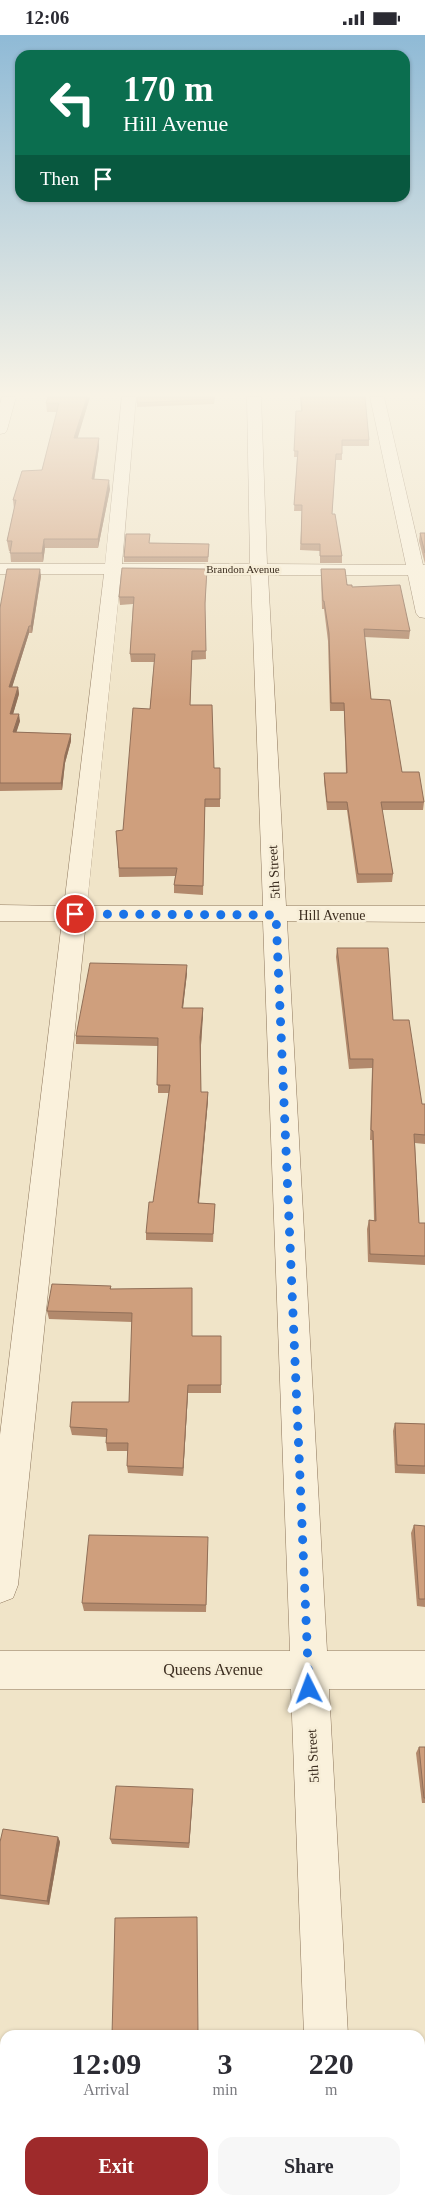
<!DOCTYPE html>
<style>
:root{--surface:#fff;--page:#f7f7f7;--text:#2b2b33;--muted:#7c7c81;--accent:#9e2a2b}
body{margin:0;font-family:Georgia,serif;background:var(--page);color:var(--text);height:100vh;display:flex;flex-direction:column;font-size:19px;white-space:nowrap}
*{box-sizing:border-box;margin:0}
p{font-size:16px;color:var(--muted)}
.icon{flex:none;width:28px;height:28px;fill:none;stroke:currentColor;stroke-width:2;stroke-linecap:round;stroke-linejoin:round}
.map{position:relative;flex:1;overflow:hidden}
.panel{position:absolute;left:0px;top:1995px;width:425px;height:175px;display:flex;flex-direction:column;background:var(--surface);border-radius:15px 15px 0 0;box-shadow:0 1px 4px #0004}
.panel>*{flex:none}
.hud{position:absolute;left:15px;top:15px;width:395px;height:152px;border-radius:15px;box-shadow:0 1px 4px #0004;background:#0b6e4f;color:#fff;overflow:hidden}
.pin{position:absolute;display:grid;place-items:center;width:42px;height:42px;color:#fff;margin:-21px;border:2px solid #fff;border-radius:50%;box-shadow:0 1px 5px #0007}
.me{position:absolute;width:55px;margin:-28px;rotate:357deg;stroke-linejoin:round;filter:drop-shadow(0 0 4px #0008)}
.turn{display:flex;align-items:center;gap:18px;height:105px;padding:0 25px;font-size:22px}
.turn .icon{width:65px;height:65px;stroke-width:2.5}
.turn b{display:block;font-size:35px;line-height:42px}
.then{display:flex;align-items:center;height:48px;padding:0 25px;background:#0003;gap:10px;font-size:19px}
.eta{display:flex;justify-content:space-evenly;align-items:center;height:85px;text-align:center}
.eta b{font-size:30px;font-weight:700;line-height:35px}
.action{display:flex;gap:10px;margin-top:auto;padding:10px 25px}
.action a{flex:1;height:58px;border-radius:15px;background:var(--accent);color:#fff;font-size:20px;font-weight:700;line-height:58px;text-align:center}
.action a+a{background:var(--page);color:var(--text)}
.status{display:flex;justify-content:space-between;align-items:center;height:35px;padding:0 25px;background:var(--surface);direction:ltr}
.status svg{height:14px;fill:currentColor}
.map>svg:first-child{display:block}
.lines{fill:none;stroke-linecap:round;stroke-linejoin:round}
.minor-casing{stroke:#8d765c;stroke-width:1}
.minor{fill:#faf1dc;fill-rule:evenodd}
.wall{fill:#b2896c}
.shaded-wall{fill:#916f58}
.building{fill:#cf9f7d;stroke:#916f58}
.route{stroke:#1a73e8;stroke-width:9;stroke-dasharray:0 16.2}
.labels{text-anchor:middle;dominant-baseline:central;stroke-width:5;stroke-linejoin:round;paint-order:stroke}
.far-street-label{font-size:11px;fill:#3d2e20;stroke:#f7eed8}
.street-label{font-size:14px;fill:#3d2e20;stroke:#f7eed8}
.near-street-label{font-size:16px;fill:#3d2e20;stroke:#f7eed8}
</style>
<div class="status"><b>12:06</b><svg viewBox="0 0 49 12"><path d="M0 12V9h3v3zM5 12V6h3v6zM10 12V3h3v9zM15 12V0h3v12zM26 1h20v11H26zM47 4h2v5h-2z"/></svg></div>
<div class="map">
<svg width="425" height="2170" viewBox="0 0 425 2170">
<rect width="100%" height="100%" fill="#f0e4c8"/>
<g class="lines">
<!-- minor casing -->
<g class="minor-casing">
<g id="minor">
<path d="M2,362h14l-9,33 -2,3 -5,1v-30z"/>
<path d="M122,362h14l-14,167h128l-3,-167h14l6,167 139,1 -36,-168h14l39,168h2v53l-6,-1 -3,-4 -8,-38h-140l18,331h139v16l-138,-1 40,730h98v38h-96l19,346h-44l-13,-346h-291v-38h290l-27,-730h-177l-68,664 -5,13 -13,5v-168l62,-514h-62v-16l64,1 40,-332h-104v-10h105zM121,539l130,1 12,331h-176z"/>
<rect x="310" y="2165" width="48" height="5"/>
</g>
</g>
<!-- minor -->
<use href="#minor" class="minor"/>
</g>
<!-- wall -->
<g class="wall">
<path d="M90,362l-13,41 22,9 -5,32 16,10 -12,59h-53l-2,14h-32l-1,-11h-1l-2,-10 7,-32 -1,-9 29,-30 15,-58h-10l-1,-9z"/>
<path d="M137,362h78l-1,7 -77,3z"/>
<path d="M300,362h65l4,43v6h-27v14h-6l-4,54 10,42v7h-22v-12l-20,-1 2,-39h-8l3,-54h-3l2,-46h5z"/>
<path d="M420,498h5v31l-6,-23z"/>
<path d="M150,508l59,6 -1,13h-84v-5z"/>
<path d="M207,534l-2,40 1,50 -14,1 -2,45 24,63h6v39h-15l-2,88 -29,-2v-8l1,-9 -56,1 -3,-46 7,-1 27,-121 4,-47h-23l-1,-8 3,-50 -13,1 -1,-8z"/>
<path d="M321,534l31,18 58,44 -1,8 -45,-2 7,62 31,73 22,30 -1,8h-41l11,64 -1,8 -35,1 -10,-73h-20l-3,-29v-8h22l-2,-62h-14l-2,-70 -4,-32h-2l-1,-32z"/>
<path d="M41,541l-9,57h-3l-17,54h6l1,7 -6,20 7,7 -4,11 55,2v7l-6,22 -3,27 -62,1v-183z"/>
<path d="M337,913l56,72 29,84h3v40l-10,-1 4,80h6v42l-57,-3 -1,-33 2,-9h5l-2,-80h-2l2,-72 -23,1 -13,-112z"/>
<path d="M187,938l-4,35h20l-2,37v47h7v8l-9,103 16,1 -2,38 -67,-2v-7l7,-31 16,-109h-11v-47l-82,-2v-8z"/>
<path d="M111,1251v3l81,47h29v57h-33l-5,83 -55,-3 -1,-7 1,-15h-21l-1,-8v-6l-34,-2 -2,-8 59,-25 3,-80 -83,-3 -2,-8z"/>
<path d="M395,1388l30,1v50l-30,-1 -2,-42z"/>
<path d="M414,1490l11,1v81l-8,-1 -6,-73z"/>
<path d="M208,1510l-2,67 -122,-1 -2,-8z"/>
<path d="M419,1712h6v56h-3l-6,-50z"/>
<path d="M193,1759l-4,54 -77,-4 -2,-5z"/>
<path d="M58,1802l2,5 -11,63 -49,-6v-57z"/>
</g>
<!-- shaded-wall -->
<g class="shaded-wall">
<path d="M87,362h3l-15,50 -1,-9z"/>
<path d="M99,403v9l-6,41 -1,-9z"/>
<path d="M109,445l1,9 -12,59v-9z"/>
<path d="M44,504l1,9 -2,14 -1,-9z"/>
<path d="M40,534l1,7 -9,57 -1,-7z"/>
<path d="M29,591v7l-19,61 -1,-7z"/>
<path d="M18,652l1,7 -8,27 -1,-7z"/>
<path d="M19,679l1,7 -6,19 -1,-8z"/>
<path d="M71,699v7l-6,22 -3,27 -1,-7 4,-28z"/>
<path d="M187,930v8l-5,43v-8z"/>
<path d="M203,973v8l-2,29 -1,-8z"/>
<path d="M208,1057v8l-10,111v-8z"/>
<path d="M188,1350v8l-5,83v-8z"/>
<path d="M193,1754v5l-4,54v-5z"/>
<path d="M58,1802l2,5 -11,63 -2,-4z"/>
</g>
<!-- building -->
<g class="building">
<path d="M48,362h39l-13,41h25l-7,41 17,1 -11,59h-54l-2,14h-32l2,-12h-5l9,-41h-3l9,-29 20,-1 17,-67h-13z"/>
<path d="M137,362h77v2l-77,4z"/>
<path d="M301,362h64l4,43h-27v14h-6l-4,60h3l7,42h-22v-12h-19l1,-39h-8l4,-54h-4l2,-40h6z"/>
<path d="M420,498h5v20z"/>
<path d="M126,499h24l-1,9 60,1 -1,13h-84z"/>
<path d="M122,533l85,1 -2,34 1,48h-14l-2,54h22l2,63h6v31h-15l-2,87 -29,-1 3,-17h-58l-3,-37 7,-1 10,-122 17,1 5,-55h-25l4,-57h-15z"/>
<path d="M7,534h33l-9,57h-2l-20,61h9l-8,27h9l-6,18 58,2 -6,21 -4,28h-61v-175z"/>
<path d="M321,534h24l2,16h5v2l48,-2 10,46 -46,-2 7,70 19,1 12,72h17l5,30h-43l12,72h-35l-11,-72h-20l-3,-29h23l-3,-70h-13l-2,-70 -5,-32h-1z"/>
<path d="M337,913h51l5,72h16l13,84h3v31l-11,-1 5,89h6v33l-55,-2 -1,-34 7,1 -3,-90 -2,-1 2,-71h-23z"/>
<path d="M90,928l97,2 -5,43h21l-3,29 1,55h7l-10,111 17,1 -2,30 -67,-1 3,-31h4l17,-117h-13l1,-47 -82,-2z"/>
<path d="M52,1249l59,2 -1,3 82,-1v48h29v49h-33l-5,83 -56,-2 1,-23h-22l1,-14 -37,-2 2,-25h57l3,-89 -85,-2z"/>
<path d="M395,1388l30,1v42l-28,-1z"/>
<path d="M414,1490l11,1v73h-6z"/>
<path d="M89,1500l119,2 -2,68 -124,-2z"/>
<path d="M419,1712h6v51h-1z"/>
<path d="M116,1751l77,3 -4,54 -79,-4z"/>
<path d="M3,1794l55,8 -11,64 -47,-6v-53z"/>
<path d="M197,1882l1,118h-86l3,-117z"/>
</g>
<!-- sky -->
<linearGradient id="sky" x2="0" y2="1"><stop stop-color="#8fbad6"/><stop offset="0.54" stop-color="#f8f3e6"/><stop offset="1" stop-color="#f8f3e6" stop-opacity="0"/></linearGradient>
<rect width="425" height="666" fill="url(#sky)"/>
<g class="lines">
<!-- route -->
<path class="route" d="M75,879l201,1 33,774"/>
</g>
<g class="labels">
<!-- far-street labels -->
<g class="far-street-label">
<text x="243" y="534">Brandon Avenue</text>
</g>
<!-- street labels -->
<g class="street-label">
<text transform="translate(274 837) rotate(-93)">5th Street</text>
<text x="332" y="880">Hill Avenue</text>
<text transform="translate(313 1721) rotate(-93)">5th Street</text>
</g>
<!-- near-street labels -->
<g class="near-street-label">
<text x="213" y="1634">Queens Avenue</text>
</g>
</g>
</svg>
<div class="pin" style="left:75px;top:879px;background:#d93025"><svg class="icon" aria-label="arrive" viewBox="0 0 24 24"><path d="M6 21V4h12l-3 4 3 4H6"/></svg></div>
<svg class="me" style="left:309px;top:1654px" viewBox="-20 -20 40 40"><path d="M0-17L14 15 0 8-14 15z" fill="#1a73e8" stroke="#fff" stroke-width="4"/></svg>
<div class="hud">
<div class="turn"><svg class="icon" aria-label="left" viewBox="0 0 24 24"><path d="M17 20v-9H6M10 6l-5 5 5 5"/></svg><div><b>170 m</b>Hill Avenue</div></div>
<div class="then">Then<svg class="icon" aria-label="arrive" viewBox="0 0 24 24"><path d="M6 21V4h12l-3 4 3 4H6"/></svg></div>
</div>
<section class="panel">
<div class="eta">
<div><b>12:09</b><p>Arrival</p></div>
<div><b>3</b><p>min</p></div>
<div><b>220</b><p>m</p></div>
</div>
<div class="action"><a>Exit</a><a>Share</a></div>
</section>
</div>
